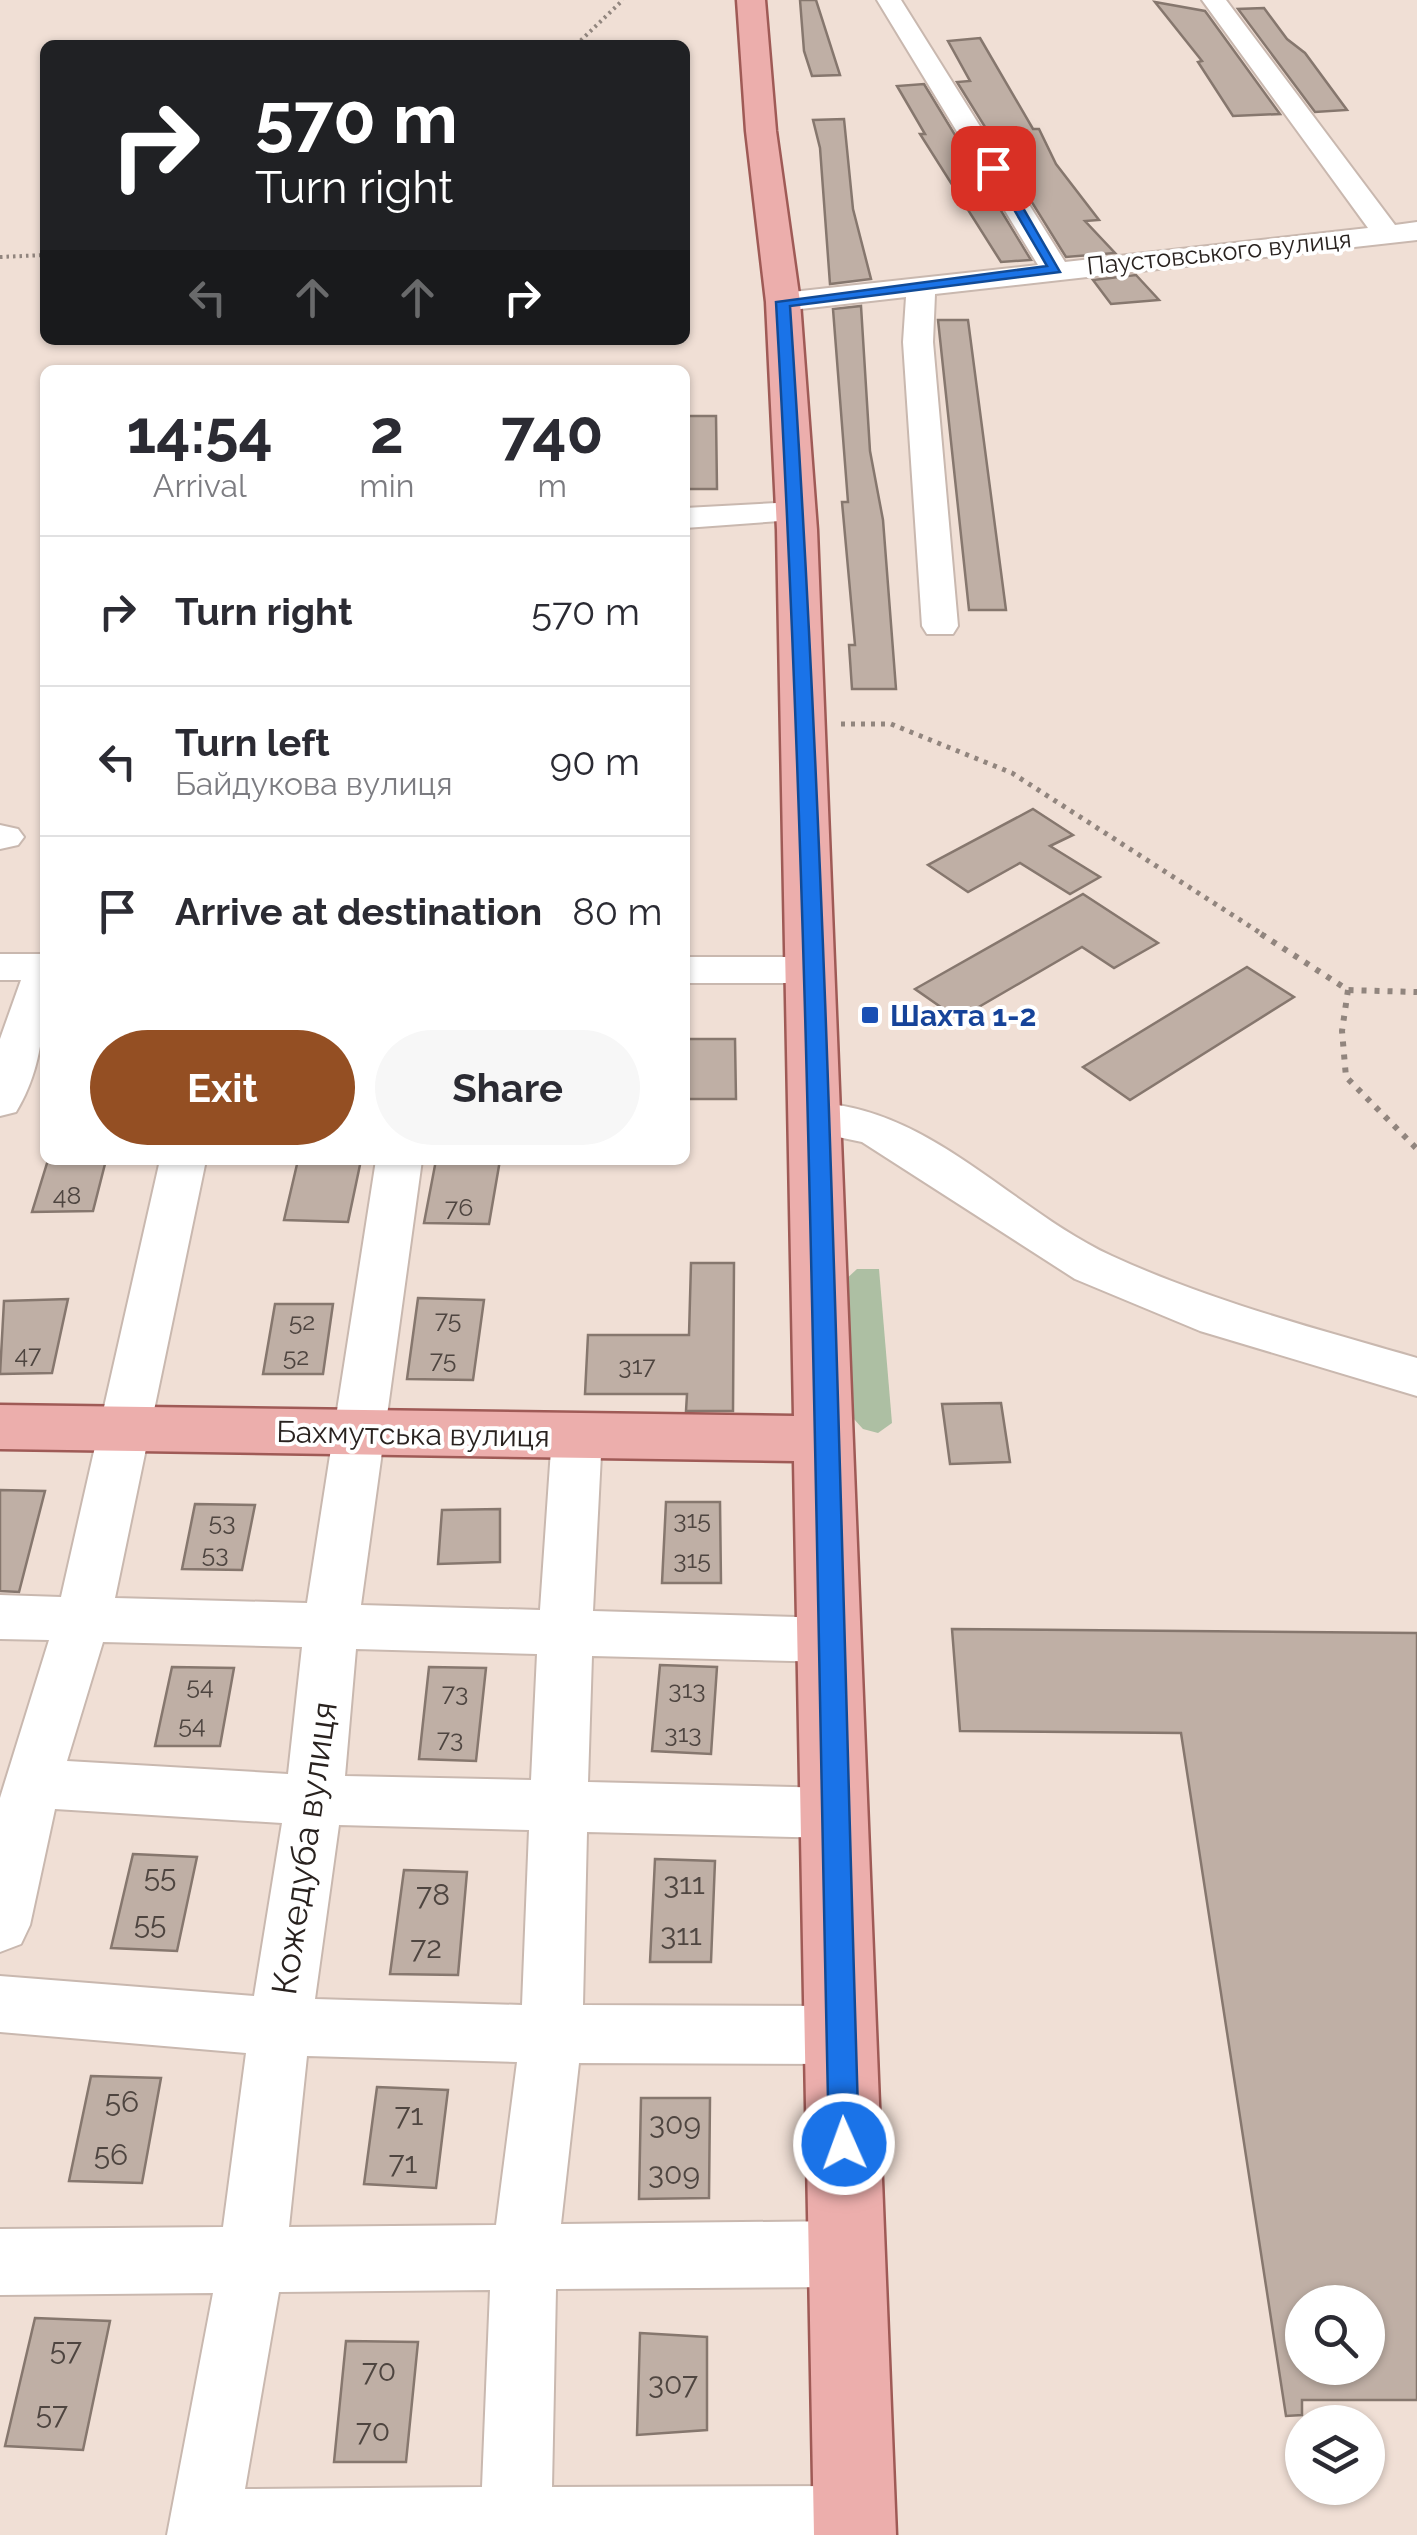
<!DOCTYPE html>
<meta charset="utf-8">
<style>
:root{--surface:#fff;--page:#f7f7f7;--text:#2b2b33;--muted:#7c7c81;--line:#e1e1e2;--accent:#944f23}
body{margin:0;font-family:Raleway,sans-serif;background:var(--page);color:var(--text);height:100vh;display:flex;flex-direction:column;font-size:38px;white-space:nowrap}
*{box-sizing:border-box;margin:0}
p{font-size:32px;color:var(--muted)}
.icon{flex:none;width:55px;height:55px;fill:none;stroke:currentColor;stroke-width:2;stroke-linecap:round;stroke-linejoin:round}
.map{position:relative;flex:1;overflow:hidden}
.side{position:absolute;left:40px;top:365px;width:650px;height:800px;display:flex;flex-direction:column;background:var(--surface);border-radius:15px;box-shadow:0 2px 8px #0004}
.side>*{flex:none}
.banner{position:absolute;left:40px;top:40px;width:650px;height:305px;border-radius:15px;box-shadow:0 2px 8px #0004;background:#202124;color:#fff;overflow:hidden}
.controls{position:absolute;left:1285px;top:2285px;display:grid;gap:20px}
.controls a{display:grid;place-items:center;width:100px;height:100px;border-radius:50%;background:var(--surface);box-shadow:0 2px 8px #0004;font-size:50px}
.pin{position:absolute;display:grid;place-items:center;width:85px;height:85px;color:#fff;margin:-42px;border-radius:20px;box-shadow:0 5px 15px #0006}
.me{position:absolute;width:110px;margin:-55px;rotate:358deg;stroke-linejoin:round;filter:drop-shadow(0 0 8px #0008)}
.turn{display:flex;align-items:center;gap:35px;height:210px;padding:0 50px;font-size:45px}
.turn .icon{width:130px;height:130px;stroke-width:2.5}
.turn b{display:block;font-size:70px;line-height:85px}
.lanes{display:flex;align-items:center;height:95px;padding:0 50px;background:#0003;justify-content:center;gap:50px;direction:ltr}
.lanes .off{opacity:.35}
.eta{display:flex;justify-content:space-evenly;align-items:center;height:170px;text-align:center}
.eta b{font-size:60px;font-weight:700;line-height:70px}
.button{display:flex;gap:20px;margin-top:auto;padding:20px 50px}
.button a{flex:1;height:115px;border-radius:60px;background:var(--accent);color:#fff;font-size:40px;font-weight:700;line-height:115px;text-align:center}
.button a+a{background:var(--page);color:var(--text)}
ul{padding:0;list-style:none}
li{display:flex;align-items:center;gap:30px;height:150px;padding:0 50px;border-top:2px solid var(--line)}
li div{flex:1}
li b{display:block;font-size:38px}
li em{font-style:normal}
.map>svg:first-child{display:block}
.green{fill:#adbfa3}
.building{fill:#bfafa5;stroke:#86776e;stroke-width:2.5;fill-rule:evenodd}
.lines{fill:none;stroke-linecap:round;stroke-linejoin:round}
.minor-casing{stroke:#c9b8af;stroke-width:4}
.major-casing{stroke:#9f5a56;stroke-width:5}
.path-far2{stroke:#91857e;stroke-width:4;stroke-dasharray:2.5 4;stroke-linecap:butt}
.path-far1{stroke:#91857e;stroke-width:5;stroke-dasharray:4 6;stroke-linecap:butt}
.path{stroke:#91857e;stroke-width:6;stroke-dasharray:5 8;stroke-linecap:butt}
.minor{fill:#fff;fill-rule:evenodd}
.major{fill:#ecaeac;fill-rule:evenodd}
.route{fill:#1a73e8;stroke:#114b97;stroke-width:2.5}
.transit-dot{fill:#1a4fb4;stroke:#fff;stroke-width:4}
.labels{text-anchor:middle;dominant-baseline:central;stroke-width:8;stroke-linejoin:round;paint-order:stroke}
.far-street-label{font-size:25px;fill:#29221f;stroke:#fff}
.number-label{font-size:25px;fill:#4e4540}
.transit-label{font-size:30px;font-weight:bold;fill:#164399;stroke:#fff;text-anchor:start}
.street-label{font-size:30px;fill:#29221f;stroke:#fff}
.near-number-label{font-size:30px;fill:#4e4540}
.near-street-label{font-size:35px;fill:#29221f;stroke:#fff}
</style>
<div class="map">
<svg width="1417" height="2535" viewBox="0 0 1417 2535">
<rect width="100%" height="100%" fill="#f0dfd5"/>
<!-- green -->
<path class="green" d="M857,1269h22l13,154 -14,10 -15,-4 -10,-11 -10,-136z"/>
<!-- building -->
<g class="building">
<path d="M800,0h16l24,75 -28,1 -8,-25z"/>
<path d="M1155,2l50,9 75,103 -47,2 -35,-54 4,-1z"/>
<path d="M1264,8l23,31 18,14 42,57 -32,2 -77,-103z"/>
<path d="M980,38l53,91h6l17,35 43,56 -14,1 30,32 -49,4 -109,-175 13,-1 -22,-40z"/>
<path d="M924,84l107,176 -30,2 -81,-128h5l-28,-48z"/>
<path d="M844,119l9,90 18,70 -41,5 -10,-136 -7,-28z"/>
<path d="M1136,275l23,25 -48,4 -18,-24z"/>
<path d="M861,306l9,145 13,69 13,169h-44l-3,-44h6l-13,-143h6l-15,-193z"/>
<path d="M938,320h30l38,290h-37z"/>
<path d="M685,416h31l1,73h-32z"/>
<path d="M1033,809l40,26 -23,11 50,31 -30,17 -50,-31 -52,29 -40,-27z"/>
<path d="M1083,894l75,49 -44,25 -32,-21 -124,72 -43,-30z"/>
<path d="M1247,967l47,30 -164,103 -47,-33z"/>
<path d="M685,1039h50l1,60h-51z"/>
<path d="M48,1160h58l-13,51 -61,1z"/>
<path d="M298,1160h63l-13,62 -64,-2z"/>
<path d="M436,1160h64l-11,64 -65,-1z"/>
<path d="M691,1263h43l-1,148h-47l1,-17h-102l3,-59h101z"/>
<path d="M418,1298l66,2 -11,80 -66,-1z"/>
<path d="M68,1299l-16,74 -52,1 4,-73z"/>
<path d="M275,1304h58l-10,70h-60z"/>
<path d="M1001,1403l9,59 -60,2 -8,-60z"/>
<path d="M0,1490l45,1 -26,101 -19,-1z"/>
<path d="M666,1502h54l1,81h-59z"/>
<path d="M195,1504l60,1 -13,65 -60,-1z"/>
<path d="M500,1509v53l-62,2 4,-54z"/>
<path d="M952,1629l465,4v767h-115v15l-16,1 -105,-683 -221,-2zM1302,2302h66v66h-66z"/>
<path d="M660,1665l57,2 -6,87 -59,-3z"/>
<path d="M172,1667l62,1 -14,78h-65z"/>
<path d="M429,1667l57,1 -10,93 -57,-2z"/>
<path d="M133,1854l64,3 -20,94 -66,-3z"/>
<path d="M655,1859l60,2 -4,101h-61z"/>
<path d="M404,1870l63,2 -9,103 -68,-1z"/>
<path d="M91,2076l70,2 -19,105 -73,-2z"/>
<path d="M377,2087l71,3 -12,98 -72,-4z"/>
<path d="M641,2098h69l-1,100 -70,1z"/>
<path d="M35,2318l75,3 -27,129 -78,-4z"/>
<path d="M640,2333l67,4v93l-70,5z"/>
<path d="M346,2341l72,1 -12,120h-72z"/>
</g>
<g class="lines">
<!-- minor casing -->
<g class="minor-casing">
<g id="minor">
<path d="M877,0h24l164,262 303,-34 -166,-228h24l169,225 22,-3v18l-482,54 -2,48 25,284 -5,8h-26l-5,-8 -19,-284 3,-45 -123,14 -15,-9 15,-9 255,-28z"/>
<path d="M796,502l12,3 5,7 -5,7 -123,9v-20z"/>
<path d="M0,825l18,4 6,8 -6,8 -18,4z"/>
<path d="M0,954h45c0,55 1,109 -29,158l-16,4v-77l21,-59h-21z"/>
<path d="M685,957h127l15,4 6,9 -6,9 -15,4h-127z"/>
<path d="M816,1103c113,4 198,108 296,153 98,45 202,72 305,102v38l-217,-65 -125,-52 -213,-137 -62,-13 -6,-11 6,-11z"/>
<path d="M160,1160h46l-91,438 192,5 69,-443h46l-61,445 179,5 12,-175 7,-14 18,-5 18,5 7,14 -9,176 238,7 19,6 8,16 -8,16 -19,6 -239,-6 -4,126 246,6 20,7 9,18 -9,18 -20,7 -247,-6 -4,173 258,1 22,9 9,20 -9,20 -22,9 -262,-1 -18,161 286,-3 23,10 10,23 -10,23 -23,10 -291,2 -4,198 303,-1 25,10 10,25 -6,14h-717l46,-242 -213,2v-66l223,-2 23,-174 -246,-21v-56l254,20 28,-173 -227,-14 -25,116 -9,19 -21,8v-154l49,-158 -49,-1v-44l61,2zM103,1642l199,5 -14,127 -221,-13zM356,1649l181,5 -6,126 -186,-4zM339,1825l190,5 -7,175 -207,-6zM307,2056l210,6 -21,163 -207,2zM490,2290l-8,197 -237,2 34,-197z"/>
</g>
</g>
<!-- major casing -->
<g class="major-casing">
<path id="major" d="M737,0h28l11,131 24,171 17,228 79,2005h-82l-20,-1074 -794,-12v-44l794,11 -17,-886 -11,-228 -20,-171z"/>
</g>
<!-- path-far2 -->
<g class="path-far2">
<path d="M576,45l47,-45"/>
<path d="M0,257l45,-2"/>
</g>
<!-- path-far1 -->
<path class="path-far1" d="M841,724h50l121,49 253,163"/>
<!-- path -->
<g class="path">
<path d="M1261,934l87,56 69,2"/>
<path d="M1348,990l-6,41 4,46 71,72"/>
</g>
<!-- minor -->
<use href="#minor" class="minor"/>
<!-- major -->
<use href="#major" class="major"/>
</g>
<!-- route -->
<path class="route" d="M988,165l12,3 60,104 -270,34c41,611 50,1226 69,1838l-4,11 -11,4 -11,-4 -4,-11c-14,-614 -18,-1229 -53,-1842l271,-36z"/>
<!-- markers -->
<rect class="transit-dot" x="860" y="1005" width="20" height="20" rx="5"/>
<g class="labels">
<!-- far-street labels -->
<g class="far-street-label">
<text transform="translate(1219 252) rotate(-6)">Паустовського вулиця</text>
</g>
<!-- number labels -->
<g class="number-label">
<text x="67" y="1195">48</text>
<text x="459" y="1207">76</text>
<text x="448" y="1319">75</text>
<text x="302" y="1321">52</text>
<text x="28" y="1354">47</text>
<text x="296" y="1356">52</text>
<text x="443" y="1359">75</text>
<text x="637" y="1365">317</text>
<text x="692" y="1519">315</text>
<text x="222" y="1521">53</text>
<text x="215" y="1553">53</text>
<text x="692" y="1559">315</text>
<text x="200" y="1685">54</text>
<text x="687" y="1689">313</text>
<text x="455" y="1692">73</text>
<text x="192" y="1724">54</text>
<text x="683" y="1733">313</text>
<text x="450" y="1738">73</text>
</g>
<!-- transit labels -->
<g class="transit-label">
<text x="890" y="1015">Шахта 1-2</text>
</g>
<!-- street labels -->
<g class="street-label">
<text transform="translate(413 1434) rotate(1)">Бахмутська вулиця</text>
</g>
<!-- near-number labels -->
<g class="near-number-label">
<text x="160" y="1876">55</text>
<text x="684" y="1883">311</text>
<text x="433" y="1894">78</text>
<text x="150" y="1923">55</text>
<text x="681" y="1934">311</text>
<text x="426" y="1947">72</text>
<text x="122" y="2101">56</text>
<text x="409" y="2114">71</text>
<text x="675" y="2123">309</text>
<text x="111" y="2154">56</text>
<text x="403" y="2162">71</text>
<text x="674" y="2173">309</text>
<text x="66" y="2349">57</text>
<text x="379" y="2370">70</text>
<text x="673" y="2383">307</text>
<text x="52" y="2413">57</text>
<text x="373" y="2430">70</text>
</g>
<!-- near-street labels -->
<g class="near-street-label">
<text transform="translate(304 1848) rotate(-82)">Кожедуба вулиця</text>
</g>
</g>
</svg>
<div class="controls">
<a><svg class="icon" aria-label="search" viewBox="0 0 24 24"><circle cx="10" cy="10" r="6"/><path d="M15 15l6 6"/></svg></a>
<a><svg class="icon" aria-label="layers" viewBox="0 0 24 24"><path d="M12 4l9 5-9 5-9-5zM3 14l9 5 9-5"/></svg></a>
</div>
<div class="pin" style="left:993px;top:168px;background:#d93025"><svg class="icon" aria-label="arrive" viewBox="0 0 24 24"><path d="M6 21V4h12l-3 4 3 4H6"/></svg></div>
<svg class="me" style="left:844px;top:2144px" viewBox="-20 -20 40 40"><circle r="17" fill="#1a73e8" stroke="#fff" stroke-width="3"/><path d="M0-11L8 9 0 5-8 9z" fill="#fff"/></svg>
<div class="banner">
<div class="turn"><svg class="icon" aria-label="right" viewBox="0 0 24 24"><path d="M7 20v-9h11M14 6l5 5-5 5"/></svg><div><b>570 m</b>Turn right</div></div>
<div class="lanes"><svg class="icon off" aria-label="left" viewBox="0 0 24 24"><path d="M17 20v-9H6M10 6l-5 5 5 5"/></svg><svg class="icon off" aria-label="ahead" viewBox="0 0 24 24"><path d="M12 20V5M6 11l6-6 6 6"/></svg><svg class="icon off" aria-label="ahead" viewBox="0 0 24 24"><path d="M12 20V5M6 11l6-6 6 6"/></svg><svg class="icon" aria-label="right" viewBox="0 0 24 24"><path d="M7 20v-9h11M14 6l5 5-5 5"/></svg></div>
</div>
<section class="side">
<div class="eta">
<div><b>14:54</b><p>Arrival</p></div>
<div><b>2</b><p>min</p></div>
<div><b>740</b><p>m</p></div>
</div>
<ul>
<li><svg class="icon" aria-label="right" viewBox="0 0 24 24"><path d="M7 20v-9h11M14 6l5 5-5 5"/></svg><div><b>Turn right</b></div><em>570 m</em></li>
<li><svg class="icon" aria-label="left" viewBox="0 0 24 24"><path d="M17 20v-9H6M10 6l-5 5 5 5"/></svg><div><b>Turn left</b><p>Байдукова вулиця</p></div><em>90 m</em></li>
<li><svg class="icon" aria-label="arrive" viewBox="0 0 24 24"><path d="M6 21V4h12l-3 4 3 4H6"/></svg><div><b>Arrive at destination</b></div><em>80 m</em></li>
</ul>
<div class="button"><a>Exit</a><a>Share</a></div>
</section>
</div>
